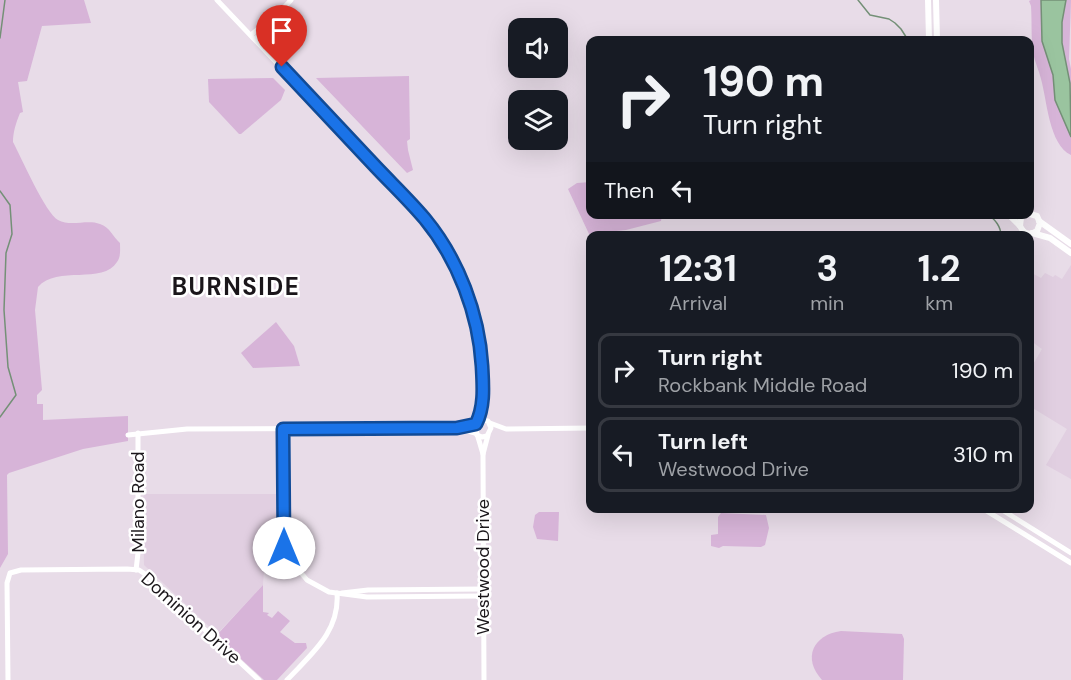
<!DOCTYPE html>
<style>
:root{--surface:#171b24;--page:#242831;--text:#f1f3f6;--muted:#9ea1a6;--line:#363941}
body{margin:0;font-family:"DM Sans",sans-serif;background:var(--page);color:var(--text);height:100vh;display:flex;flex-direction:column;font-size:22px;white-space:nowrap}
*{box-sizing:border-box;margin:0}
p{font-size:20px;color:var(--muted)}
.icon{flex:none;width:33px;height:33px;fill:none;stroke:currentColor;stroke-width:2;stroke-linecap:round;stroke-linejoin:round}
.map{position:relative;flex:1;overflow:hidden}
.drawer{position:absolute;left:586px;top:231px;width:448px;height:282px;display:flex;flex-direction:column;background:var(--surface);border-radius:12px;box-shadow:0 6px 24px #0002}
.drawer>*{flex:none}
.top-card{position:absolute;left:586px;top:36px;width:448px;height:183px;border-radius:12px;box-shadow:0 6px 24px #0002;background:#171b24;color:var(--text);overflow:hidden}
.buttons{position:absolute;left:508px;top:18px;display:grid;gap:12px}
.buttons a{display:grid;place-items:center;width:60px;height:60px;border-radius:12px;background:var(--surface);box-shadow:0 6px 24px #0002;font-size:30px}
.pin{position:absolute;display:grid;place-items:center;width:51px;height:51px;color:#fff;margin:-62px -26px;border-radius:50% 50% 50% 0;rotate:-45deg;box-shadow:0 0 6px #0007}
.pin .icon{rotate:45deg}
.me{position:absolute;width:66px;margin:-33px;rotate:0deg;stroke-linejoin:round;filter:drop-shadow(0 0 4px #0008)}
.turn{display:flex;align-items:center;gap:21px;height:126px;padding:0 18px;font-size:27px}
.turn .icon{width:78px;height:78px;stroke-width:2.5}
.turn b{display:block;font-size:42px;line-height:51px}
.then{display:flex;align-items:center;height:57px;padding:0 18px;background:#0003;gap:12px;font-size:22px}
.eta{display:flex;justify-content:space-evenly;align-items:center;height:102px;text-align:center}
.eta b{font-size:36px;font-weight:700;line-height:42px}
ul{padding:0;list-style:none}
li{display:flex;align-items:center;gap:18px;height:75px;margin:0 12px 9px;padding:0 6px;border:3px solid var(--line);border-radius:12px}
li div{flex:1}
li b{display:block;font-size:22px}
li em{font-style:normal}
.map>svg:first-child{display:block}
.built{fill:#e1cfe1}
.green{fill:#d7b4d8}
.water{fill:#9ac49f;stroke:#749077;stroke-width:1.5}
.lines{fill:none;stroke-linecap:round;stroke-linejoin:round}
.stream{stroke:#749077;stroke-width:1.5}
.tertiary{stroke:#fff;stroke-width:5}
.secondary{stroke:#fff;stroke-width:6}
.route-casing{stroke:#114b97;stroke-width:15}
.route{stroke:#1a73e8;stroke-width:10}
.labels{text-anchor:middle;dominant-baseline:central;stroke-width:5;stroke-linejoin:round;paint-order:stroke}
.street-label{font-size:18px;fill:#1a161a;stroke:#fff}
.district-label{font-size:24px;font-weight:bold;letter-spacing:1.5px;fill:#1a161a;stroke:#fff}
</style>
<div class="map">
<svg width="1071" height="680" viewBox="0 0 1071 680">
<rect width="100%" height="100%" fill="#e8dce8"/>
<!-- built -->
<g class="built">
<path d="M1071,265v214l-25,-14 21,-36 -36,-22v-39l11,-19 -11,-8 -1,-69 11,6 4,-5 8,4 2,-2 7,4z"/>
<path d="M145,494h131l1,60 -13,15 -1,16 -46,49 -73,-69 -1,-68z"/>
</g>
<!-- green -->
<g class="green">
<path d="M0,0h84l7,23 -49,3 -15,55 -9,1 5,30 -3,1c-4,10 -7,19 -7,29 8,15 33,72 45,78 13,7 29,-1 42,4 10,3 13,13 20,19 0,6 1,14 -3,19 -14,23 -60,3 -79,25l-3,23 7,80 -5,5v9h6v16l85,-4v25l-45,8 -74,24 -2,2 1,79 -8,14z"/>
<path d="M1031,0h40l-2,59 2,10v86c-22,-10 -24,-55 -30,-76 -2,-8 -6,-17 -8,-26 -2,-15 -1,-31 -2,-47l-2,-5z"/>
<path d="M409,76l1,63 -3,2 1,9 5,20 -6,3 -91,-95z"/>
<path d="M273,78l12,12 -4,10 -40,34h-2l-30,-32 -1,-23z"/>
<path d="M591,182v32l71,1 -1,6 -35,9 -37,4 -21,-45 9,-6z"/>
<path d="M276,322l18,24 6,20 -47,2 -12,-15z"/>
<path d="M539,512h20l-1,29 -21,-2 -4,-12 2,-12z"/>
<path d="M721,513l45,2 3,13 -4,17 -4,2 -38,-1 -4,2 -8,-2v-11l7,-1v-17z"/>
<path d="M263,585v27l6,1 -2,2 5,3 6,-7 12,10 -10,11 15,11h11l1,5 -30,32h-13l-48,-44z"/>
<path d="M841,631l61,3 2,5 -1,41h-81c-20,-22 -9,-45 19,-49z"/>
</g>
<!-- water -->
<path class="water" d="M1041,0h25l-4,22v21l8,40 1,54 -16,-37 -2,-25 -11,-34z"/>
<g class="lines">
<!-- stream -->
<g class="stream">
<path d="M858,0l12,15 19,4 6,4 6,6 7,11"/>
<path d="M0,38l5,-38"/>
<path d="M0,191l10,14 2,29 -6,19 -2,57 4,57 8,28 -16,22"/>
<path d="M988,214c7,6 13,12 13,22"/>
</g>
<!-- tertiary -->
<g class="tertiary">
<path d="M217,0l208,219c39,52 76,145 50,208l8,27"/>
<path d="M251,35l29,-24"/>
<path d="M255,39l36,-39"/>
<path d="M490,423l16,6 85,-1"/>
<path d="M283,429l1,118 2,8 21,25 22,12 38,5 116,-1"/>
<path d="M128,435l59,-6 270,-1 18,5"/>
<path d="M477,435l5,2 5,-1 4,-8 -3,-7 -7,-1 -4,2"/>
<path d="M982,508l89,55"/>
<path d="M999,508l72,45"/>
<path d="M136,570l2,-17v-120"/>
<path d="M342,593l26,-3 115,-1"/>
<path d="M8,680l-1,-97 3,-10 11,-3 106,-1 12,1 6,4 114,106"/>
<path d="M287,680c24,-26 53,-48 50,-87"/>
<path d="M484,680l-1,-226 5,-19"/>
</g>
<!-- secondary -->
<g class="secondary">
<path d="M928,0l1,40"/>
<path d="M936,0l1,40"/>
<path d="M1008,214l12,12"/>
<path d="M1026,214l-5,4 -1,8c4,8 10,10 17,5l3,-8 -3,-7 -7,-2"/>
<path d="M1039,221l32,23"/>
<path d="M1032,233l18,5 21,15"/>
</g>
</g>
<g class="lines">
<!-- route casing -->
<g class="route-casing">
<path id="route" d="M282,67c31,33 62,66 93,99 17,18 35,35 50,53 33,40 54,95 57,147 1,19 3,40 -6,58l-19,4 -174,1 1,119"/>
</g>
<!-- route -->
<use href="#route" class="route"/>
</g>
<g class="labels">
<!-- street labels -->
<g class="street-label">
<text transform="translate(138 502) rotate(-90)">Milano Road</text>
<text transform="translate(483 567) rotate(-90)">Westwood Drive</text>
<text transform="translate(191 618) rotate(42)">Dominion Drive</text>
</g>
<!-- district labels -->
<g class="district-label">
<text x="236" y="286">BURNSIDE</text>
</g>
</g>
</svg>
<div class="buttons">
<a><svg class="icon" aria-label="sound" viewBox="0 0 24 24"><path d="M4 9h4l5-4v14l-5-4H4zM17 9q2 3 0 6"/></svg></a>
<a><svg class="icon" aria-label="layers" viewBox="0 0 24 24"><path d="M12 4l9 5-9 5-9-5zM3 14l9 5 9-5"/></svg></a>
</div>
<div class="pin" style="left:282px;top:67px;background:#d93025"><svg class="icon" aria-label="arrive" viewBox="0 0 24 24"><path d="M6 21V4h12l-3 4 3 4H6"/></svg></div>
<svg class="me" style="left:284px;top:548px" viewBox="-20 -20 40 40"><circle r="19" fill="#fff"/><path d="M0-13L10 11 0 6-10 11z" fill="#1a73e8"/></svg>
<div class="top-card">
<div class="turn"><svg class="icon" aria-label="right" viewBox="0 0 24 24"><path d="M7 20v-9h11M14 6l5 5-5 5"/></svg><div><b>190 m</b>Turn right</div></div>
<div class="then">Then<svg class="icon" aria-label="left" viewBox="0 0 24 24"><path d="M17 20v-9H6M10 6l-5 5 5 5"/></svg></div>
</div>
<section class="drawer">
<div class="eta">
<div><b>12:31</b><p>Arrival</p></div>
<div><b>3</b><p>min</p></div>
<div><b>1.2</b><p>km</p></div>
</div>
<ul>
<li><svg class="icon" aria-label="right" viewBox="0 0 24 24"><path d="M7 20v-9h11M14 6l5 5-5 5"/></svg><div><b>Turn right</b><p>Rockbank Middle Road</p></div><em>190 m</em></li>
<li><svg class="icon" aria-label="left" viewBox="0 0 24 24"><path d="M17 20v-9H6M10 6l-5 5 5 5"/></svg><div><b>Turn left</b><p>Westwood Drive</p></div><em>310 m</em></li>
</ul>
</section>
</div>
